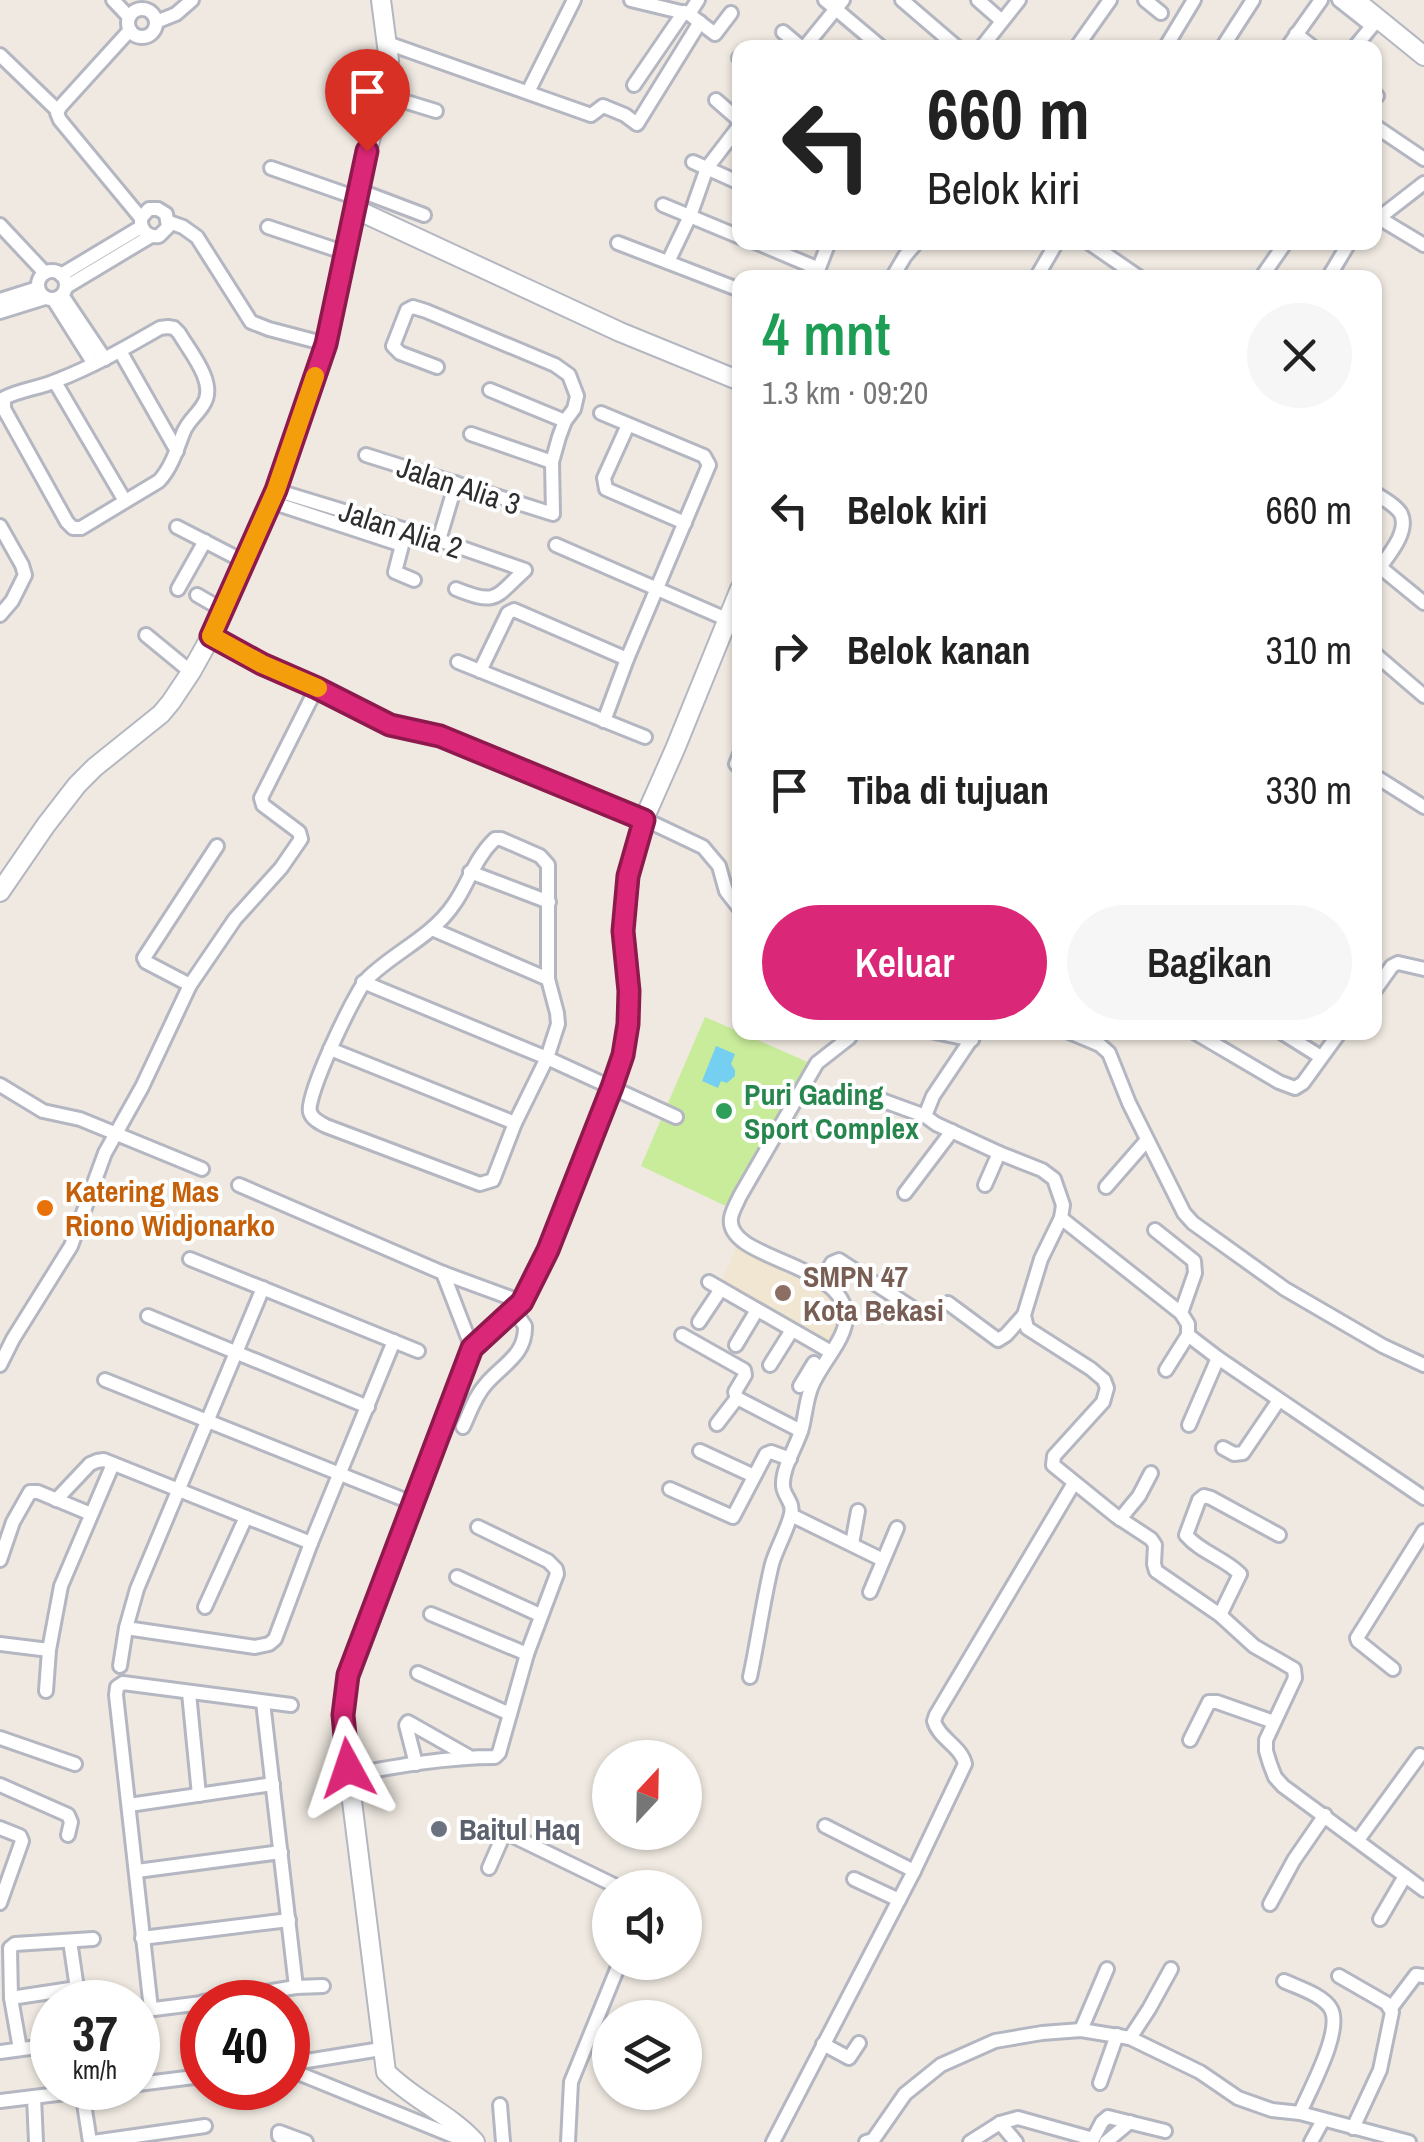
<!DOCTYPE html>
<html lang="id">
<meta charset="utf-8">
<style>
:root{--surface:#fff;--page:#f6f6f6;--text:#222;--muted:#767676;--accent:#db2777}
body{margin:0;font-family:"Archivo Narrow",sans-serif;background:var(--page);color:var(--text);height:100vh;display:flex;flex-direction:column;font-size:38px;white-space:nowrap}
*{box-sizing:border-box;margin:0}
p{font-size:32px;color:var(--muted)}
.icon{flex:none;width:55px;height:55px;fill:none;stroke:currentColor;stroke-width:2;stroke-linecap:round;stroke-linejoin:round}
.map{position:relative;flex:1;overflow:hidden}
.drawer{position:absolute;left:732px;top:270px;width:650px;height:770px;display:flex;flex-direction:column;background:var(--surface);border-radius:20px;box-shadow:0 2px 8px #0004}
.drawer>*{flex:none}
.hud{position:absolute;left:732px;top:40px;width:650px;height:210px;border-radius:20px;box-shadow:0 2px 8px #0004;background:#fff;color:var(--text);overflow:hidden}
.needle{width:65px;rotate:22deg}
.controls{position:absolute;left:592px;top:1740px;display:grid;gap:20px}
.controls a{display:grid;place-items:center;width:110px;height:110px;border-radius:50%;background:var(--surface);box-shadow:0 2px 8px #0004;font-size:50px}
.speed{position:absolute;left:30px;top:1980px;display:flex;gap:20px;font-size:50px;font-weight:700;text-align:center}
.speed>*{display:grid;place-content:center;width:130px;height:130px;border-radius:50%;background:var(--surface);box-shadow:0 2px 8px #0004;line-height:1}
.speed small{font-size:25px;font-weight:400}
.speed .limit{border:15px solid #d22;background:#fff;color:#111}
.pin{position:absolute;display:grid;place-items:center;width:85px;height:85px;color:#fff;margin:-102px -42px;border-radius:50% 50% 50% 0;rotate:-45deg;box-shadow:0 0 10px #0007}
.pin .icon{rotate:45deg}
.me{position:absolute;width:110px;margin:-55px;rotate:355deg;stroke-linejoin:round;filter:drop-shadow(0 0 8px #0008)}
.turn{display:flex;align-items:center;gap:35px;height:210px;padding:0 30px;font-size:45px}
.turn .icon{width:130px;height:130px;stroke-width:2.5}
.turn b{display:block;font-size:70px;line-height:85px}
.round{display:grid;place-items:center;flex:none;width:105px;height:105px;border-radius:52px;background:var(--page)}
.headline{display:flex;align-items:center;justify-content:space-between;height:170px;padding:0 30px}
h1{font-size:60px;font-weight:600;line-height:75px;color:#1e9e55}
.action{display:flex;gap:20px;margin-top:auto;padding:20px 30px}
.action a{flex:1;height:115px;border-radius:60px;background:var(--accent);color:#fff;font-size:40px;font-weight:600;line-height:115px;text-align:center}
.action a+a{background:var(--page);color:var(--text)}
ul{padding:0;list-style:none}
li{display:flex;align-items:center;gap:30px;height:140px;padding:0 30px}
li div{flex:1}
li b{display:block;font-size:38px}
li em{font-style:normal}
.map>svg:first-child{display:block}
.education{fill:#f0e6d1}
.pitch{fill:#c9ec9a}
.water{fill:#75cff0}
.lines{fill:none;stroke-linecap:round;stroke-linejoin:round}
.street-casing{stroke:#b4b7c1;stroke-width:18}
.secondary-casing{stroke:#b4b7c1;stroke-width:22}
.street{stroke:#fff;stroke-width:12}
.secondary{stroke:#fff;stroke-width:18}
.route-casing{stroke:#8e194d;stroke-width:25}
.route{stroke:#db2777;stroke-width:18}
.slow{stroke:#f59e0b;stroke-width:18}
.leisure-dot{fill:#2e9e5b;stroke:#fff;stroke-width:4}
.food-dot{fill:#e8710a;stroke:#fff;stroke-width:4}
.education-dot{fill:#8d6e63;stroke:#fff;stroke-width:4}
.worship-dot{fill:#6b7280;stroke:#fff;stroke-width:4}
.labels{text-anchor:middle;dominant-baseline:central;stroke-width:8;stroke-linejoin:round;paint-order:stroke}
.street-label{font-size:30px;fill:#2e2e2e;stroke:#fff}
.leisure-label{font-size:30px;font-weight:bold;fill:#27864d;stroke:#fff;text-anchor:start}
.food-label{font-size:30px;font-weight:bold;fill:#c56008;stroke:#fff;text-anchor:start}
.education-label{font-size:30px;font-weight:bold;fill:#785e54;stroke:#fff;text-anchor:start}
.worship-label{font-size:30px;font-weight:bold;fill:#5b616d;stroke:#fff;text-anchor:start}
</style>
<div class="map">
<svg width="1424" height="2142" viewBox="0 0 1424 2142">
<rect width="100%" height="100%" fill="#efe9e1"/>
<!-- education -->
<path class="education" d="M738,1243l93,45 8,24 -2,14 -9,21 -109,-61z"/>
<!-- pitch -->
<path class="pitch" d="M705,1017l105,46 -80,145 -89,-42z"/>
<!-- water -->
<path class="water" d="M716,1046l19,8 -4,10 4,6v6l-8,7 -6,-2 -3,7 -16,-7z"/>
<g class="lines">
<!-- street casing -->
<g class="street-casing">
<g id="street">
<path d="M113,0l16,17"/>
<path d="M631,0l58,14 26,20 16,-21"/>
<path d="M825,0l57,48"/>
<path d="M902,0l56,48"/>
<path d="M978,0l24,21"/>
<path d="M1145,0l16,13"/>
<path d="M1339,0l33,26"/>
<circle cx="142" cy="23" r="14"/>
<path d="M689,14l9,-14"/>
<path d="M156,22l20,-8 16,-14"/>
<path d="M130,30l-70,77 -3,6 3,7 81,98c-1,12 7,20 18,18l9,-9 -2,-13 -8,-5h-9l-8,9"/>
<path d="M783,32l19,16"/>
<path d="M1296,34l18,14"/>
<path d="M387,43l204,72 12,-9 22,9 12,9 63,-102"/>
<path d="M804,48l39,-48"/>
<path d="M981,48l38,-48"/>
<path d="M1076,48l34,-48"/>
<path d="M1165,48l29,-48"/>
<path d="M1222,48l31,-48"/>
<path d="M1287,48l34,-48"/>
<path d="M1354,48l23,-28"/>
<path d="M0,55l58,56"/>
<path d="M739,58l1,1"/>
<path d="M634,85l50,-73"/>
<path d="M528,92l46,-92"/>
<path d="M1375,94l2,2"/>
<path d="M384,95l52,16"/>
<path d="M716,100l24,21"/>
<path d="M1375,126l49,33"/>
<path d="M693,162l47,21"/>
<path d="M271,168l86,30"/>
<path d="M358,190l66,25"/>
<path d="M663,205l77,32"/>
<path d="M1379,218l45,27"/>
<path d="M1375,221l49,-38"/>
<path d="M169,222l14,5 14,10 54,85 18,7 57,15"/>
<path d="M0,225l45,48"/>
<path d="M268,227l78,26"/>
<path d="M755,242l64,27"/>
<path d="M1088,242l52,36"/>
<path d="M618,243l122,47"/>
<path d="M668,262l22,-46 17,-48 33,-43"/>
<circle cx="52" cy="285" r="14"/>
<path d="M61,275l80,-48"/>
<path d="M815,278l14,-36"/>
<path d="M892,278l13,-22 12,-14"/>
<path d="M1036,278l21,-36"/>
<path d="M1261,278l25,-36"/>
<path d="M1328,278l21,-35"/>
<path d="M66,287l85,-51"/>
<path d="M62,295l43,64"/>
<path d="M53,299l41,65"/>
<path d="M0,300l38,-12"/>
<path d="M0,312l45,-14"/>
<path d="M168,327l6,1 5,5c11,19 39,51 24,72 -6,10 -14,15 -19,26 -7,17 -12,36 -25,50l-78,47h-8l-6,-6 -63,-113v-11c18,-9 37,-10 54,-18 36,-14 69,-33 102,-52z"/>
<path d="M120,351l57,100"/>
<path d="M55,382l70,119"/>
<path d="M490,390l75,31"/>
<path d="M601,413l103,43 5,9 -82,194 -23,62"/>
<path d="M628,425l-24,53 2,11 79,34"/>
<path d="M471,434l81,28"/>
<path d="M366,455l187,59 -1,-52 7,-25 6,-16 9,-12 3,-13 -8,-21 -14,-10 -129,-54 -13,-4 -6,3 -14,36 7,7 37,14"/>
<path d="M275,490l164,50 86,30c-30,27 -27,36 -69,19"/>
<path d="M1375,493c8,6 21,12 26,21 9,19 -16,45 -26,60"/>
<path d="M271,502l131,43 -7,27 19,8"/>
<path d="M0,526l22,39 3,10 -13,26 -12,14"/>
<path d="M177,527l68,35"/>
<path d="M439,540l17,-57"/>
<path d="M556,545l184,80"/>
<path d="M1380,567l44,36"/>
<path d="M178,589l27,-48"/>
<path d="M197,595l26,15"/>
<path d="M146,635l45,37"/>
<path d="M211,636l51,28 55,23 74,38 49,11 204,83 59,28 16,19 7,25 14,18"/>
<path d="M1375,654l49,42"/>
<path d="M458,662l187,75"/>
<path d="M480,671l28,-58 6,-3 113,49"/>
<path d="M740,754l-4,10 4,4"/>
<path d="M1375,776l49,31"/>
<path d="M495,839h6l39,17 8,9v114l9,34 1,11 -11,34 -32,65 -22,57 -13,4 -154,-58c-6,-3 -14,-7 -16,-14 -5,-15 45,-120 57,-133 27,-27 65,-42 87,-75 15,-21 20,-45 41,-65z"/>
<path d="M470,872l79,30"/>
<path d="M432,929l116,50"/>
<path d="M363,982l184,76 129,59"/>
<path d="M190,985l-44,-23 -2,-4 73,-112"/>
<path d="M1375,990l17,-24 6,-3 26,6"/>
<path d="M935,1032l37,8"/>
<path d="M976,1032l-43,64 -8,20 11,8 63,29 43,17 12,9 9,26 -2,13 -20,41 -17,56 3,13 64,41 13,11 3,8 -4,14 -49,54 -1,9 63,51 35,23 4,6 -1,19 2,7 64,44 34,31 40,23 1,9 -29,62v11l4,13 5,13 8,9 141,104"/>
<path d="M1069,1032l31,13 9,8 20,50 55,110 9,10 92,66 98,57 41,19"/>
<path d="M1194,1032l85,50 16,6 8,-5 37,-51"/>
<path d="M1281,1032l40,25"/>
<path d="M330,1049l185,74"/>
<path d="M0,1085l43,26 37,8 122,50"/>
<path d="M873,1097l52,19"/>
<path d="M239,1185l204,88 79,29"/>
<path d="M985,1185l14,-32"/>
<path d="M1106,1187l41,-47"/>
<path d="M905,1193l47,-62"/>
<path d="M1061,1218l120,95 7,11v11l30,23 206,140"/>
<path d="M1155,1230l39,31 1,12 -14,40"/>
<path d="M190,1259l228,92"/>
<path d="M443,1273l29,75"/>
<path d="M822,1280l10,-17 7,-3 78,51"/>
<path d="M709,1282l122,70"/>
<path d="M263,1288l-126,301 -11,39 129,19 14,-3 6,-5 36,-96 83,-202"/>
<path d="M948,1303l50,37 8,-5 18,-20"/>
<path d="M148,1316l220,91"/>
<path d="M699,1322l22,-33"/>
<path d="M682,1335l62,35 1,5 -10,17 2,6"/>
<path d="M736,1345l21,-35"/>
<path d="M0,1365l13,-26 58,-93 34,-93 37,-66 48,-102 45,-66 46,-51 20,-29 -2,-7 -36,-27 -2,-7 56,-111"/>
<path d="M770,1365l22,-35"/>
<path d="M1166,1370l22,-35"/>
<path d="M105,1380l310,124"/>
<path d="M800,1386l14,-23"/>
<path d="M717,1424l20,-26 64,33"/>
<path d="M1189,1425l29,-67"/>
<path d="M463,1427c7,-15 12,-31 23,-43 16,-19 40,-29 39,-58l-11,-16"/>
<path d="M1223,1448l11,6 9,-1 36,-53"/>
<path d="M700,1451l54,25"/>
<path d="M670,1489l63,28 33,-63 5,-2 19,7"/>
<path d="M56,1500l34,-36 7,-3 7,-1 207,83"/>
<path d="M791,1515l92,45"/>
<path d="M1120,1519l19,-23 12,-23"/>
<path d="M852,1544l6,-33"/>
<path d="M0,1560l13,-38 17,-30h8l53,22"/>
<path d="M457,1577l83,38"/>
<path d="M870,1592l27,-64"/>
<path d="M205,1607l41,-90"/>
<path d="M431,1614l96,40"/>
<path d="M1220,1615l20,-41c-16,-16 -40,-22 -54,-39l13,-35 5,-4 7,2 68,37"/>
<path d="M0,1644l49,6"/>
<path d="M120,1666l6,-38"/>
<path d="M1393,1669l-35,-28 -1,-3 67,-107"/>
<path d="M418,1673l92,41"/>
<path d="M750,1677c8,-37 13,-76 22,-113 5,-17 15,-33 19,-50 3,-12 -7,-17 -8,-28 -1,-19 14,-40 19,-58 3,-12 4,-25 8,-37 7,-24 37,-51 36,-75 -2,-54 -121,-56 -115,-98 1,-7 6,-15 9,-22l77,-133 32,-25 4,-6"/>
<path d="M46,1691l3,-41 12,-64 52,-122"/>
<path d="M189,1693l10,102"/>
<path d="M263,1702l33,285"/>
<path d="M0,1738l75,26"/>
<path d="M1190,1740l19,-38h8l57,20"/>
<path d="M416,1764l-10,-39 2,-3 60,34"/>
<path d="M349,1775c48,-9 97,-18 146,-18l4,-4 28,-99 30,-80 -1,-5 -8,-8 -70,-34"/>
<path d="M0,1785l68,30 3,7 -3,13"/>
<path d="M129,1805l144,-21"/>
<path d="M825,1826l89,45"/>
<path d="M0,1828l20,8 2,5 -22,62"/>
<path d="M1358,1840l62,-85"/>
<path d="M489,1868l14,-32 8,-1 109,53"/>
<path d="M137,1871l144,-19"/>
<path d="M854,1879l45,21"/>
<path d="M1270,1904l24,-44 31,-45"/>
<path d="M1380,1919l25,-43"/>
<path d="M142,1938l147,-18"/>
<path d="M70,1941l9,61"/>
<path d="M1339,1976l47,27 6,9 -12,58 -27,58"/>
<path d="M1284,1981c15,7 39,14 47,28 12,22 -22,82 -31,104"/>
<path d="M11,1998l66,-10"/>
<path d="M203,2002l93,-15 27,-1"/>
<path d="M1391,2008l25,-33 8,1"/>
<path d="M151,2009l-35,-314 1,-8 6,-4 168,22"/>
<path d="M138,2011l64,-8"/>
<path d="M1081,2030l26,-61"/>
<path d="M1130,2038l19,-29 22,-40"/>
<path d="M823,2044l26,14 10,-15"/>
<path d="M20,2049l-9,-51 -1,-50 5,-4 78,-5"/>
<path d="M0,2052l52,-7"/>
<path d="M288,2064l93,-15"/>
<path d="M288,2069l180,73"/>
<path d="M1100,2083l17,-48"/>
<path d="M138,2084l64,-8"/>
<path d="M82,2091l8,51"/>
<path d="M34,2097l2,45"/>
<path d="M0,2101l107,-13"/>
<path d="M500,2105l3,37"/>
<path d="M1000,2123l16,19"/>
<path d="M93,2142l112,-16"/>
<path d="M288,2142l-9,-6v-4l27,10"/>
<path d="M568,2142l3,-60 49,-120"/>
<path d="M773,2142l141,-271 51,-107c-4,-18 -26,-25 -31,-43l2,-6 138,-232"/>
<path d="M866,2142l7,-2 32,-46 36,-29 54,-24 47,-8 39,-3 49,8 70,34 38,26 34,12 28,3 109,29"/>
<path d="M970,2142l30,-19 18,-5 75,21 9,-17 6,-5 57,14"/>
<path d="M1106,2142l24,-20"/>
<path d="M1311,2142l12,-22"/>
</g>
</g>
<!-- secondary casing -->
<g class="secondary-casing">
<g id="secondary">
<path d="M1355,0l69,56"/>
<path d="M355,209l265,123 120,49"/>
<path d="M0,892l46,-67 31,-40 18,-18 66,-53 10,-12 20,-30 24,-43 26,-57 34,-82 51,-146 41,-193 21,-75 1,-15 -8,-61"/>
<path d="M475,2142c-25,-28 -63,-43 -89,-70l-38,-303 -5,-54 3,-29 126,-338 50,-46 26,-52 65,-163 10,-32 6,-31v-33l-6,-60 8,-68 13,-44 31,-70 65,-160"/>
</g>
</g>
<!-- street -->
<use href="#street" class="street"/>
<!-- secondary -->
<use href="#secondary" class="secondary"/>
</g>
<g class="lines">
<!-- route casing -->
<g class="route-casing">
<path id="route" d="M348,1768l-5,-53 5,-40 124,-327 50,-46 26,-52 64,-163 11,-32 5,-31 1,-33 -6,-60 5,-55 16,-56 -204,-84 -50,-11 -73,-37 -55,-24 -51,-28 65,-146 50,-146 41,-193"/>
</g>
<!-- route -->
<use href="#route" class="route"/>
<!-- slow -->
<path class="slow" d="M315,376l-39,114 -65,146 51,28 56,24"/>
</g>
<!-- markers -->
<circle class="leisure-dot" cx="724" cy="1111" r="10"/>
<circle class="food-dot" cx="45" cy="1208" r="10"/>
<circle class="education-dot" cx="783" cy="1293" r="10"/>
<circle class="worship-dot" cx="439" cy="1829" r="10"/>
<g class="labels">
<!-- street labels -->
<g class="street-label">
<text transform="translate(459 485) rotate(18)">Jalan Alia 3</text>
<text transform="translate(401 529) rotate(18)">Jalan Alia 2</text>
</g>
<!-- leisure labels -->
<g class="leisure-label">
<text x="744" y="1094">Puri Gading<tspan x="744" dy="34">Sport Complex</tspan></text>
</g>
<!-- food labels -->
<g class="food-label">
<text x="65" y="1191">Katering Mas<tspan x="65" dy="34">Riono Widjonarko</tspan></text>
</g>
<!-- education labels -->
<g class="education-label">
<text x="803" y="1276">SMPN 47<tspan x="803" dy="34">Kota Bekasi</tspan></text>
</g>
<!-- worship labels -->
<g class="worship-label">
<text x="459" y="1829">Baitul Haq</text>
</g>
</g>
</svg>
<div class="controls">
<a><svg class="needle" viewBox="-14 -14 28 28"><path d="M0-13l5 13h-10z" fill="#e53935"/><path d="M0 13l5-13h-10z" fill="#767676"/></svg></a>
<a><svg class="icon" aria-label="sound" viewBox="0 0 24 24"><path d="M4 9h4l5-4v14l-5-4H4zM17 9q2 3 0 6"/></svg></a>
<a><svg class="icon" aria-label="layers" viewBox="0 0 24 24"><path d="M12 4l9 5-9 5-9-5zM3 14l9 5 9-5"/></svg></a>
</div>
<div class="speed"><div>37<small>km/h</small></div><div class="limit">40</div></div>
<div class="pin" style="left:367px;top:151px;background:#d93025"><svg class="icon" aria-label="arrive" viewBox="0 0 24 24"><path d="M6 21V4h12l-3 4 3 4H6"/></svg></div>
<svg class="me" style="left:348px;top:1768px" viewBox="-20 -20 40 40"><path d="M0-17L14 15 0 8-14 15z" fill="#db2777" stroke="#fff" stroke-width="4"/></svg>
<div class="hud">
<div class="turn"><svg class="icon" aria-label="left" viewBox="0 0 24 24"><path d="M17 20v-9H6M10 6l-5 5 5 5"/></svg><div><b>660 m</b>Belok kiri</div></div>
</div>
<section class="drawer">
<div class="headline"><div><h1>4 mnt</h1><p>1.3 km · 09:20</p></div><a class="round"><svg class="icon" aria-label="close" viewBox="0 0 24 24"><path d="M6 6l12 12M18 6L6 18"/></svg></a></div>
<ul>
<li><svg class="icon" aria-label="left" viewBox="0 0 24 24"><path d="M17 20v-9H6M10 6l-5 5 5 5"/></svg><div><b>Belok kiri</b></div><em>660 m</em></li>
<li><svg class="icon" aria-label="right" viewBox="0 0 24 24"><path d="M7 20v-9h11M14 6l5 5-5 5"/></svg><div><b>Belok kanan</b></div><em>310 m</em></li>
<li><svg class="icon" aria-label="arrive" viewBox="0 0 24 24"><path d="M6 21V4h12l-3 4 3 4H6"/></svg><div><b>Tiba di tujuan</b></div><em>330 m</em></li>
</ul>
<div class="action"><a>Keluar</a><a>Bagikan</a></div>
</section>
</div>
